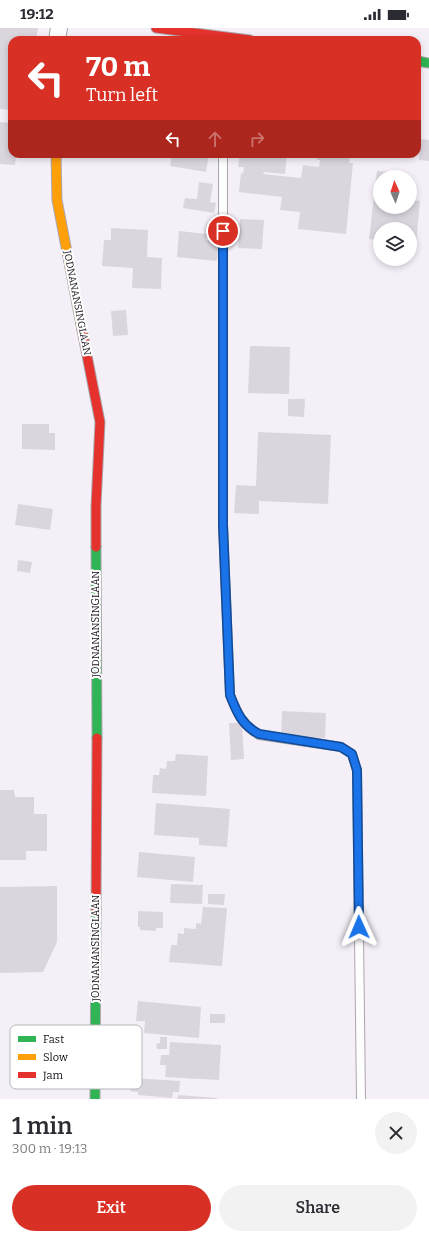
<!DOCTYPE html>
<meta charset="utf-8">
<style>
:root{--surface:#fff;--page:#f2f2f3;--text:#2b2b33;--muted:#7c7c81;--accent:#d93025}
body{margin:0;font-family:Bitter,serif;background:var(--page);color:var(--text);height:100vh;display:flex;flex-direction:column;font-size:15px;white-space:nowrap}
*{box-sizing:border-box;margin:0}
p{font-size:13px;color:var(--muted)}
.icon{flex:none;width:22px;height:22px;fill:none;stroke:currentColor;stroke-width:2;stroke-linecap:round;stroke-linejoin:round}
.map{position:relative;height:1071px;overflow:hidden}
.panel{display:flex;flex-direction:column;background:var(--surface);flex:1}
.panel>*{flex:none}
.guide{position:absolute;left:8px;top:8px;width:413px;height:122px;border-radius:12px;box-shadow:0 2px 6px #0003;background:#d93025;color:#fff;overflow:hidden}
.needle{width:26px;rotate:357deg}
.buttons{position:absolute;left:373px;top:142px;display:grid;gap:8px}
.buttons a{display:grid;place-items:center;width:44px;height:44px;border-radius:50%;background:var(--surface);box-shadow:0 2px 6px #0003;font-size:20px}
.pin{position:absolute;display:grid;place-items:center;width:34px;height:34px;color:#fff;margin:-17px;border:2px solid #fff;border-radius:50%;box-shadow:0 1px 4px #0007}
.me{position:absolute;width:44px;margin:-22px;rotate:359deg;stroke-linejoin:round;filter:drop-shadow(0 0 3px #0008)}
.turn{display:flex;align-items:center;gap:14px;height:84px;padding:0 12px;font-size:18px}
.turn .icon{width:52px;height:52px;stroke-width:2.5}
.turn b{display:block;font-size:28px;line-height:34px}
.lanes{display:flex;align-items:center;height:38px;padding:0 12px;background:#0003;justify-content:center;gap:20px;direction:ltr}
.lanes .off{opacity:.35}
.round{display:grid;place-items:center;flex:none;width:42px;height:42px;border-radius:21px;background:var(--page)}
.summary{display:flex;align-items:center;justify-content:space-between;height:68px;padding:0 12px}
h1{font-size:24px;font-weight:600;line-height:30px}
.cta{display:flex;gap:8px;margin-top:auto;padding:8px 12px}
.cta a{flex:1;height:46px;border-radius:24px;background:var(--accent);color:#fff;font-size:16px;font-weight:600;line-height:46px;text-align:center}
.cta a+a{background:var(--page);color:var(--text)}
.status{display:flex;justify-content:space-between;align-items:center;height:28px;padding:0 20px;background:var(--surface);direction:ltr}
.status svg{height:11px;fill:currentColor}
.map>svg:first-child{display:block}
.building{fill:#dbd6de}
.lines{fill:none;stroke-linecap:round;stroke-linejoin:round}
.lane-casing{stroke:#aaa6ad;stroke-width:10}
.street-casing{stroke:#aaa6ad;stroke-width:18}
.fast-casing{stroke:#aaa6ad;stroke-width:11}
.slow-casing{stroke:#aaa6ad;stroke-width:11}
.jam-casing{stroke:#aaa6ad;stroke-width:11}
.lane{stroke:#fefdfe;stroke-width:8}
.street{stroke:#fefdfe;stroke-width:16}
.fast{stroke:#30b455;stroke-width:9}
.slow{stroke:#ff9f0a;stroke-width:9}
.jam{stroke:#e5322d;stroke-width:9}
.route-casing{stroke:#114b97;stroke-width:10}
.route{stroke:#1a73e8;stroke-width:7}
.labels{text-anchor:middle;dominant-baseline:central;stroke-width:4;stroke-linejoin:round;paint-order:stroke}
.street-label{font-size:10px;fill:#140f17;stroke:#fff}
.key{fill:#fff;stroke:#b8b7b9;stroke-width:1}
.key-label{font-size:11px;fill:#140f17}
</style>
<div class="status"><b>19:12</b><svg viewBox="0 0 49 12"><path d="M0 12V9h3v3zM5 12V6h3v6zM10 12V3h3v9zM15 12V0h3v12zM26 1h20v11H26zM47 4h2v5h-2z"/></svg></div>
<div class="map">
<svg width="429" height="1071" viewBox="0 0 429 1071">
<rect width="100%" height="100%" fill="#f5f0f8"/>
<!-- building -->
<g class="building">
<path d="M0,0h38l-2,12h-24v70l-12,-1z"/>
<path d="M0,94l12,1v31h8v3l-4,-1 -1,9 -15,-1z"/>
<path d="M420,111l9,1v21l-10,-1z"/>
<path d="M172,126h37l-3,18 -36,-6z"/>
<path d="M240,126h47l-2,20 -21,-2 -1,2 38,4 2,-13 16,2 1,-7h-3l1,-6h32l-1,9h4l-7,71 -48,-5 2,-17 -20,-2 2,-13 -43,-5 2,-19 2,1 1,-7h-6z"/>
<path d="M377,143l23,2 -1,4h-19v30h30v-7l10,1 -4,43 -6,-1v-14h-30v11l-11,-1z"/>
<path d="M199,154l14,2 -3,18 6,1 -2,10 -31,-5 2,-10 12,1z"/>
<path d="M240,191l24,1 -2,29 -24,-1z"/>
<path d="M111,200l37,2 -1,27 15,1 -1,31 -29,-1 1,-20 -31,-2 2,-26h7z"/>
<path d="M179,203l28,3 -1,6 13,2 -2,19 -40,-4z"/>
<path d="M381,231h13v3l-14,-1z"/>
<path d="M126,282l2,25 -15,1 -2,-25z"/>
<path d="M250,318l40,1 -1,47 -41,-1z"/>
<path d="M288,371h17l-1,18 -16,-1z"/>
<path d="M22,396h27v9h6v17l-33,-1z"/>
<path d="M258,404l73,3 -3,69 -69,-3v13l-25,-1 2,-28 20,1z"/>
<path d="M18,476l35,5 -3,21 -35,-5z"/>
<path d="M18,532l14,2 -2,11 -13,-2z"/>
<path d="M282,683l44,2 -1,25 -44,-1z"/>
<path d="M229,695h13l2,36 -13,1z"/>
<path d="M176,726l32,2 -2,40 -54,-3 1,-18h6l1,-7 6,1 1,-8h8z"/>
<path d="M0,762h14l1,7h19v17h13v37h-21v9h-26z"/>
<path d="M156,775l74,6 -3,38 -28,-2v-7l-45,-3z"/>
<path d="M139,824l56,5 -2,25 -56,-5z"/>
<path d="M171,856l32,1 -1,19 -32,-1z"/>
<path d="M57,858v56l-14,30 -43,1v-86z"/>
<path d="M208,866h17l-1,11 -16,-1z"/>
<path d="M203,879l24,1 -5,58 -53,-4 2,-17h6l1,-12 6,1v-6l12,1v-6l5,1z"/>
<path d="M138,883l25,1v16h-7v3l-16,-1v-3h-2z"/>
<path d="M138,973l63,6 -2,31 -55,-5 1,-12h-9z"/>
<rect x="210" y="986" width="15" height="9"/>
<path d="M160,1009h7v12h-10l-1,-5 4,-1z"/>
<path d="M170,1014l51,3 -2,35 -54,-3 1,-12h-6l1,-10h8z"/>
<path d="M131,1050l49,3 -1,11h-6l-1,6 -34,-3v-3l-8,-1z"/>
<path d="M178,1067l39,3v1h-40z"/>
</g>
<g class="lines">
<!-- lane casing -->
<g class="lane-casing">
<path id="lane" d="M223,126v371l7,170c7,17 12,30 29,40l82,12 11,7 5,17 4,328"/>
</g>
<!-- street casing -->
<g class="street-casing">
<path id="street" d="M57,12l2,-12"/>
</g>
<!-- fast casing -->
<g class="fast-casing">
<g id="fast">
<path d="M417,33l12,2"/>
<path d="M96,519l1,191"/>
<path d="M95,1071l1,-190"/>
</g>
</g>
<!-- slow casing -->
<g class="slow-casing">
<path id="slow" d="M56,126l1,46 25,130"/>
</g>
<!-- jam casing -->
<g class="jam-casing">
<g id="jam">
<path d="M156,0l94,12"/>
<path d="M82,302l18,92 -4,84v41"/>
<path d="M96,881l1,-171"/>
</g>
</g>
<!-- lane -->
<use href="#lane" class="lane"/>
<!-- street -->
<use href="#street" class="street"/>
<!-- fast -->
<use href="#fast" class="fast"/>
<!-- slow -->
<use href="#slow" class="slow"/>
<!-- jam -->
<use href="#jam" class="jam"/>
</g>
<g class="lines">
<!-- route casing -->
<g class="route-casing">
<path id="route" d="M223,203v294l7,170c7,18 12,30 29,39l82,13 11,7 5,16 2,157"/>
</g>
<!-- route -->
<use href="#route" class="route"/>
</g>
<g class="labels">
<!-- street labels -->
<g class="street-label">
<text transform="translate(77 275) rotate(79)">JODNANANSINGLAAN</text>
<text transform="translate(96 596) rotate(-90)">JODNANANSINGLAAN</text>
<text transform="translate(96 920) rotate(-90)">JODNANANSINGLAAN</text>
</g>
</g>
<!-- legend -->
<rect x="10" y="997" width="132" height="64" rx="6" class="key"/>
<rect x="18" y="1008" width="18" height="6" fill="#30b455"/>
<rect x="18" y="1026" width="18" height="6" fill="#ff9f0a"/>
<rect x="18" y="1044" width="18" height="6" fill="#e5322d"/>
<g class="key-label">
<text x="43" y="1015">Fast</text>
<text x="43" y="1033">Slow</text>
<text x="43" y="1051">Jam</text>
</g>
</svg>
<div class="buttons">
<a><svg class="needle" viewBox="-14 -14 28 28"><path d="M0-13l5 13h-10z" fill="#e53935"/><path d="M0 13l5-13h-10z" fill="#7c7c81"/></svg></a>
<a><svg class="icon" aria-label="layers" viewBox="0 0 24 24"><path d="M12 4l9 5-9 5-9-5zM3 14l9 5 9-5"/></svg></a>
</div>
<div class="pin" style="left:223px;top:203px;background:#d93025"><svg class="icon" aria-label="arrive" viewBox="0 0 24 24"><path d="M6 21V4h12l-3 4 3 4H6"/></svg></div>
<svg class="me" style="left:359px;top:899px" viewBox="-20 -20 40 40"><path d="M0-17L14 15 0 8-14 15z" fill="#1a73e8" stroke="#fff" stroke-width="4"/></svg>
<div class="guide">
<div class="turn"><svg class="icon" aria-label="left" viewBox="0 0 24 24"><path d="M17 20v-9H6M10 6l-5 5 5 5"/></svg><div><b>70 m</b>Turn left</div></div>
<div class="lanes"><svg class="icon" aria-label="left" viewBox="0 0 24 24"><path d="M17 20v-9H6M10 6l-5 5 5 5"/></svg><svg class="icon off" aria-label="ahead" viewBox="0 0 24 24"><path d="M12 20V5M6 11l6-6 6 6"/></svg><svg class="icon off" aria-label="right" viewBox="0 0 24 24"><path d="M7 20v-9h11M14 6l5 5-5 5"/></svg></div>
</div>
</div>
<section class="panel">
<div class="summary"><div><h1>1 min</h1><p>300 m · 19:13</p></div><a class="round"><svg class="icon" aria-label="close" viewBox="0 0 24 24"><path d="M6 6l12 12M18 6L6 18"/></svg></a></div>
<div class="cta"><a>Exit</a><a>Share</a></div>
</section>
